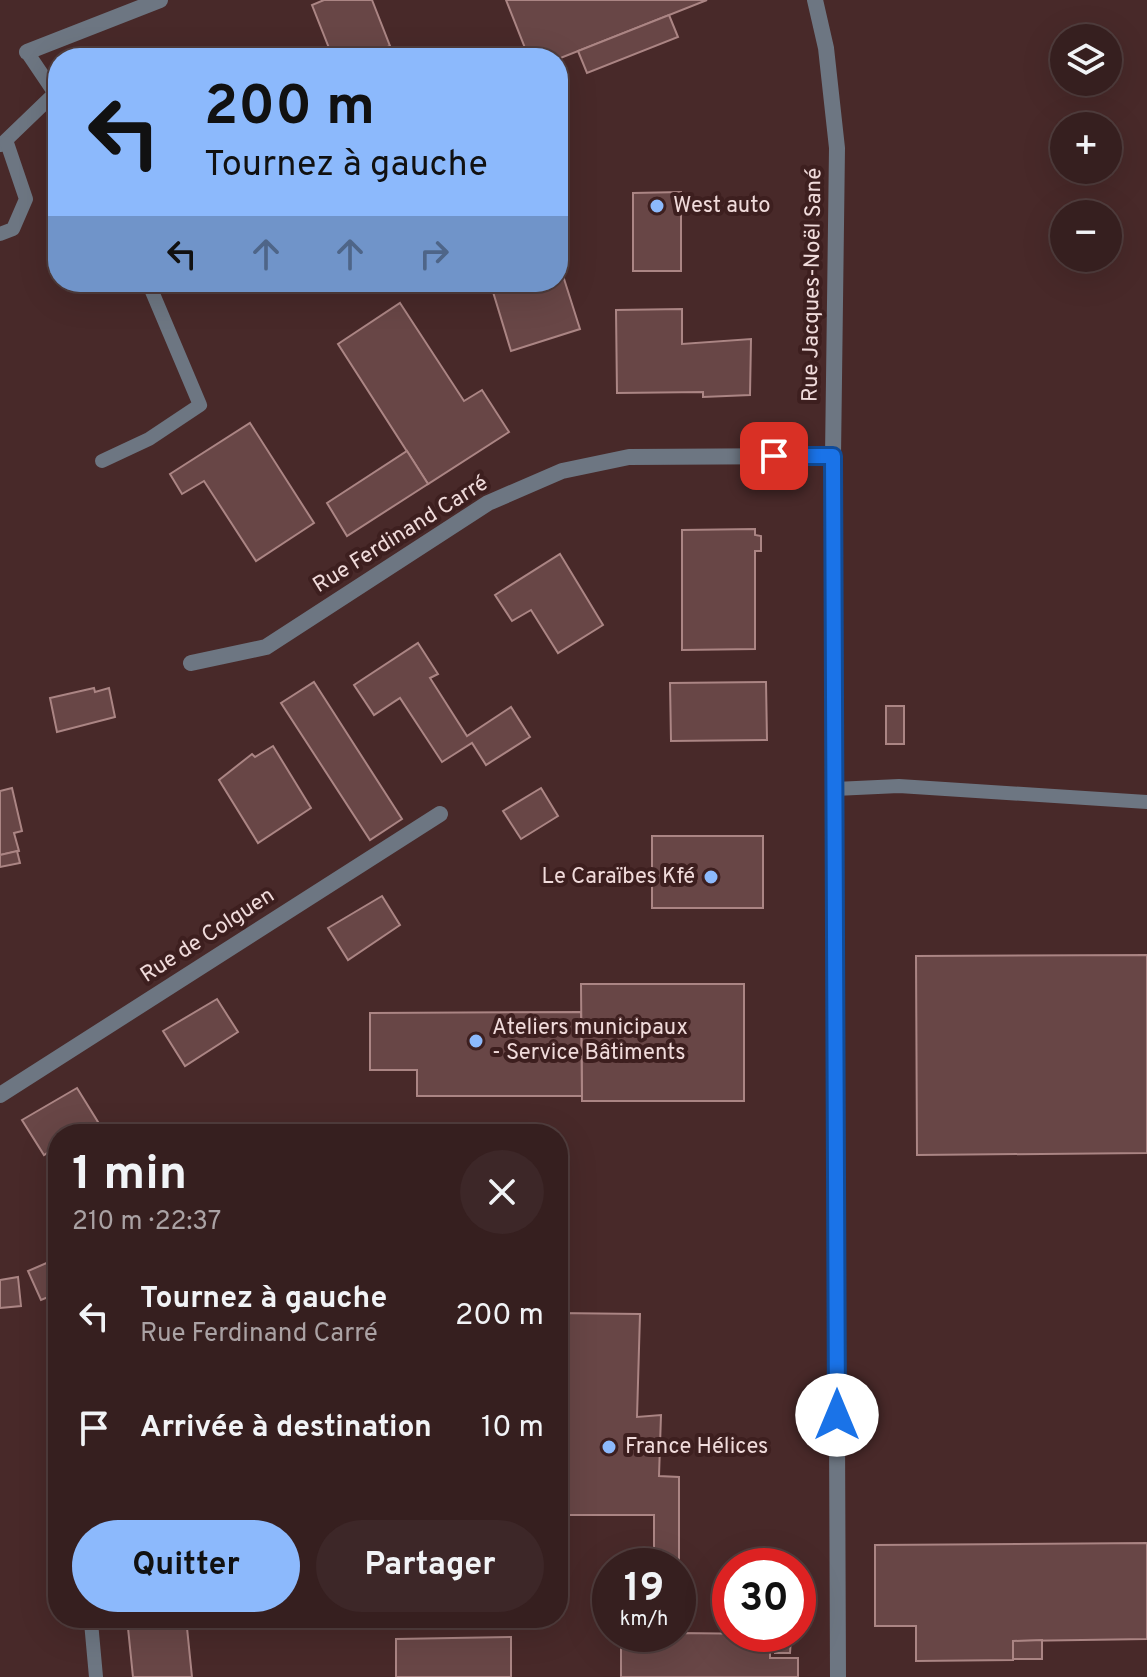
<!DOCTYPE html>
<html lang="fr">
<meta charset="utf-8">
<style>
:root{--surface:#361f1f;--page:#3d2728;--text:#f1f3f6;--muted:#aaa2a4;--line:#503d3d;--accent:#8cb9fc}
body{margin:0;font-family:Overpass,sans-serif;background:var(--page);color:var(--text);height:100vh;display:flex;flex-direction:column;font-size:30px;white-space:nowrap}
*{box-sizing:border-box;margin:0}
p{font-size:26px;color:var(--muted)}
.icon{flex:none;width:44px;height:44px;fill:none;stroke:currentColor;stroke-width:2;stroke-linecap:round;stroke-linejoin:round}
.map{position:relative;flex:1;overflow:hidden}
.panel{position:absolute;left:48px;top:1124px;width:520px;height:504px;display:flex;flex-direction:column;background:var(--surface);border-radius:32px;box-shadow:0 8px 32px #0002,0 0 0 2px var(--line)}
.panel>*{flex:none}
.guide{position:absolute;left:48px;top:48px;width:520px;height:244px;border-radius:32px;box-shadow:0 8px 32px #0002,0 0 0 2px var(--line);background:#8cb9fc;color:#111;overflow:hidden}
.controls{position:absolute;left:1050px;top:24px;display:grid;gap:16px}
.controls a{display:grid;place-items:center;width:72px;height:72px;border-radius:50%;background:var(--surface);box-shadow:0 8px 32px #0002,0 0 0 2px var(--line);font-size:40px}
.speed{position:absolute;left:592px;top:1548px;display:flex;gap:16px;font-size:40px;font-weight:700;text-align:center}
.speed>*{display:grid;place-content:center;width:104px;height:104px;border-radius:50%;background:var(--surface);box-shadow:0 8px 32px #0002,0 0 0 2px var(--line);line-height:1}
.speed small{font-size:20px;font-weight:400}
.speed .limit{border:12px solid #d22;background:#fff;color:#111}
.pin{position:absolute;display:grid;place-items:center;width:68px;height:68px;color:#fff;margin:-34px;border-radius:16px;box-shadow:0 4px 12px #0006}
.me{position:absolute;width:88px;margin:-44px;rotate:0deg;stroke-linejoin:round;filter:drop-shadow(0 0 6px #0008)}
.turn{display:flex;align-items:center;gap:28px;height:168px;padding:0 24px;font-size:36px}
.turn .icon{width:104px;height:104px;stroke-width:2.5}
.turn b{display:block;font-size:56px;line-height:68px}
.lanes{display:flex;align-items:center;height:76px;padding:0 24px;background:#0003;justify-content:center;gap:40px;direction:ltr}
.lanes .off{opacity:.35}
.round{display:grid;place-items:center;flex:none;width:84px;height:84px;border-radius:42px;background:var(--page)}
.headline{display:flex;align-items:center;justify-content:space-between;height:136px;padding:0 24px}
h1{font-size:48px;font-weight:700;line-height:60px}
.button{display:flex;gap:16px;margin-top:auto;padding:16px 24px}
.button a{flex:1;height:92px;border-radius:48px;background:var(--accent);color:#111;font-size:32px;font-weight:700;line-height:92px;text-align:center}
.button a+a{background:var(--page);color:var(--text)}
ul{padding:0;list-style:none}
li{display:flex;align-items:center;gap:24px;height:112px;padding:0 24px}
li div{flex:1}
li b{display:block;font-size:30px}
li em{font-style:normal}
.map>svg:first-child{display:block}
.building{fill:#684646;stroke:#ab8584;stroke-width:2}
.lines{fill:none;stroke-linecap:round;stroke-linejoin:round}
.service{stroke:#6d7682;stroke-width:14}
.minor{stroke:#6d7682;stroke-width:16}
.route-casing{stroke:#114b97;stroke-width:20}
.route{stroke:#1a73e8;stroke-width:14}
.poi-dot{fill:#8cb9fc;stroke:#3d1f1f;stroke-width:3}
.labels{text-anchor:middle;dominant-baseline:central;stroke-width:8;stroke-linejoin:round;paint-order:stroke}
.poi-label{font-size:22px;fill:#f0dbdb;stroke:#3d1f1f;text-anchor:start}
.street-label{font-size:22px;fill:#f0dbdb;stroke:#3d1f1f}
</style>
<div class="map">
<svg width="1147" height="1677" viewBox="0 0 1147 1677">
<rect width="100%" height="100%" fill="#482929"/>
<!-- building -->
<g class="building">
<path d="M324,0h48l18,46 -31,12h-26l-21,-53z"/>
<path d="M506,0h201l-149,59 -29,-1z"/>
<path d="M669,15l9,22 -91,36 -9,-22z"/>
<path d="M681,192v79h-48v-78z"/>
<path d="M558,260l22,69 -69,22 -21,-69h68z"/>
<path d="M400,303l64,98 18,-11 27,42 -81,52 -90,-140z"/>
<path d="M682,309v35l69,-5 -1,56 -47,2v-5l-86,1 -1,-83z"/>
<path d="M250,423l64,100 -58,38 -52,-80 -22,13 -12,-20z"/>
<path d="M407,451l21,33 -81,52 -20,-33z"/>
<path d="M755,529v6l6,1v15h-6v98l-73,1v-120z"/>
<path d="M560,554l43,71 -45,28 -27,-43 -19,11 -17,-26z"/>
<path d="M418,643l20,31 -8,4 37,58 44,-29 19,30 -44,28 -14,-22 -30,19 -42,-64 -26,17 -20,-30z"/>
<path d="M314,682l88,137 -32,21 -89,-137z"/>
<path d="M766,682l1,58 -96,1 -1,-58z"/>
<path d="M94,688l1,4 14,-4 6,29 -58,15 -7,-34z"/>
<rect x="886" y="706" width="18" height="38"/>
<path d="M273,746l38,62 -53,35 -39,-63 33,-26 3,3z"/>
<path d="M12,788l10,43 -8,2 5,18 -19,4v-64z"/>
<path d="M541,788l17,28 -37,23 -18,-28z"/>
<rect x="652" y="836" width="111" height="72"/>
<path d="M17,851l3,12 -20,4v-12z"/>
<path d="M382,896l18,29 -52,35 -20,-32z"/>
<path d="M1147,955v198l-230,2 -1,-199z"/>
<path d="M581,984h163v117h-162z"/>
<path d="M217,999l21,33 -53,34 -22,-35z"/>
<path d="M581,1012l1,84h-165v-26h-47v-57z"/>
<path d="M77,1088l21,34 -20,12h-20v12l-14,9 -22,-35z"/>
<path d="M58,1258v35l-17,7 -13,-29z"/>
<path d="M18,1277l3,29 -21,2v-28z"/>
<path d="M558,1313l82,1 -3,103 24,-2 -2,61 20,1v97l-1,-8h-24v-51h-96z"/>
<path d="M1147,1543v96l-134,2v19l-97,1v-35h-41v-81z"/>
<path d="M127,1618h59l6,59h-59z"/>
<path d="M678,1633l92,1v24h28v19h-177v-43z"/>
<path d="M511,1637v40h-115v-38z"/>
<path d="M775,1638h16l-1,15h-15z"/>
<path d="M1042,1640v19h-29v-18z"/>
</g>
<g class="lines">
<!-- service -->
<g class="service">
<path d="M27,52l31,46"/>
<path d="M1,145l54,-52"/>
<path d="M0,234l13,-5 13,-30 -19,-56"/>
<path d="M102,461l47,-22 51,-34 -52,-123"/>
<path d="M835,789l64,-3 248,16"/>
<path d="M95,1618l-4,4 5,55"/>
</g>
<!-- minor -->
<g class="minor">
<path d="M815,0l11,48 11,100 -4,308 5,1221"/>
<path d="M27,52l133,-52"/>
<path d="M191,663l75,-16 222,-144 74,-32 67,-14 204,-1"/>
<path d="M0,1095l440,-281"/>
</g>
</g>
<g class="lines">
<!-- route casing -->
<g class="route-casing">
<path id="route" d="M774,456h59l4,959"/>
</g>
<!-- route -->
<use href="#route" class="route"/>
</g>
<!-- markers -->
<g class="poi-dot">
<circle cx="657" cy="206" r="8"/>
<circle cx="711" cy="877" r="8"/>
<circle cx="476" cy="1041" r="8"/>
<circle cx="609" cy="1447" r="8"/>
</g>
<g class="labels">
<!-- poi labels -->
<g class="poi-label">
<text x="673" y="206">West auto</text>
<text x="695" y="877" text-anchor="end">Le Caraïbes Kfé</text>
<text x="492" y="1028">Ateliers municipaux<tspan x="492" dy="25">- Service Bâtiments</tspan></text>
<text x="625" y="1447">France Hélices</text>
</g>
<!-- street labels -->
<g class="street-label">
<text transform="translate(813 285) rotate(-89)">Rue Jacques-Noël Sané</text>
<text transform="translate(401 535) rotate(-32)">Rue Ferdinand Carré</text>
<text transform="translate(208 936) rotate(-33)">Rue de Colguen</text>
</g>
</g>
</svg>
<div class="controls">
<a><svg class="icon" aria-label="layers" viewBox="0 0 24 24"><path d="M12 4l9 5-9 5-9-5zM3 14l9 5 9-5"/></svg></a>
<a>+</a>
<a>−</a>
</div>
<div class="speed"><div>19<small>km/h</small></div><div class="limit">30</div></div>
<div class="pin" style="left:774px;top:456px;background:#d93025"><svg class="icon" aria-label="arrive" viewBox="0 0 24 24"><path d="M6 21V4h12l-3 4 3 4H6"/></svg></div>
<svg class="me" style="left:837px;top:1415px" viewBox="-20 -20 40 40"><circle r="19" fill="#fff"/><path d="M0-13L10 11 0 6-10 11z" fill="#1a73e8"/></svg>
<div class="guide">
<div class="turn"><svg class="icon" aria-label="left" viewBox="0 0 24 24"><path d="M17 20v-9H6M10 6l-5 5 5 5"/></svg><div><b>200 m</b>Tournez à gauche</div></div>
<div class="lanes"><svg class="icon" aria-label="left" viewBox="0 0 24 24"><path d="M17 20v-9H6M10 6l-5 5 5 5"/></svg><svg class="icon off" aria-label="ahead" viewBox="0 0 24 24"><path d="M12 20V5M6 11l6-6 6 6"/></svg><svg class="icon off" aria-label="ahead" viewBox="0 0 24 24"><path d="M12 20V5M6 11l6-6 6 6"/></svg><svg class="icon off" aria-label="right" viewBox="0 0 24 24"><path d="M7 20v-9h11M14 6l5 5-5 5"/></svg></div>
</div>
<section class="panel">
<div class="headline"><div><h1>1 min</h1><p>210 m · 22:37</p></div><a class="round"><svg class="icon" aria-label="close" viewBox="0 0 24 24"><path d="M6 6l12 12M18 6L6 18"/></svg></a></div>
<ul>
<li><svg class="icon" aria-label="left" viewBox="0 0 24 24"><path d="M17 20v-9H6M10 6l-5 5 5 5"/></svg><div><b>Tournez à gauche</b><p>Rue Ferdinand Carré</p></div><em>200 m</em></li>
<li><svg class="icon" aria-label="arrive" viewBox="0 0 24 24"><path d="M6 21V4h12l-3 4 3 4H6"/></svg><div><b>Arrivée à destination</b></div><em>10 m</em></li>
</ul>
<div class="button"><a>Quitter</a><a>Partager</a></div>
</section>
</div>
